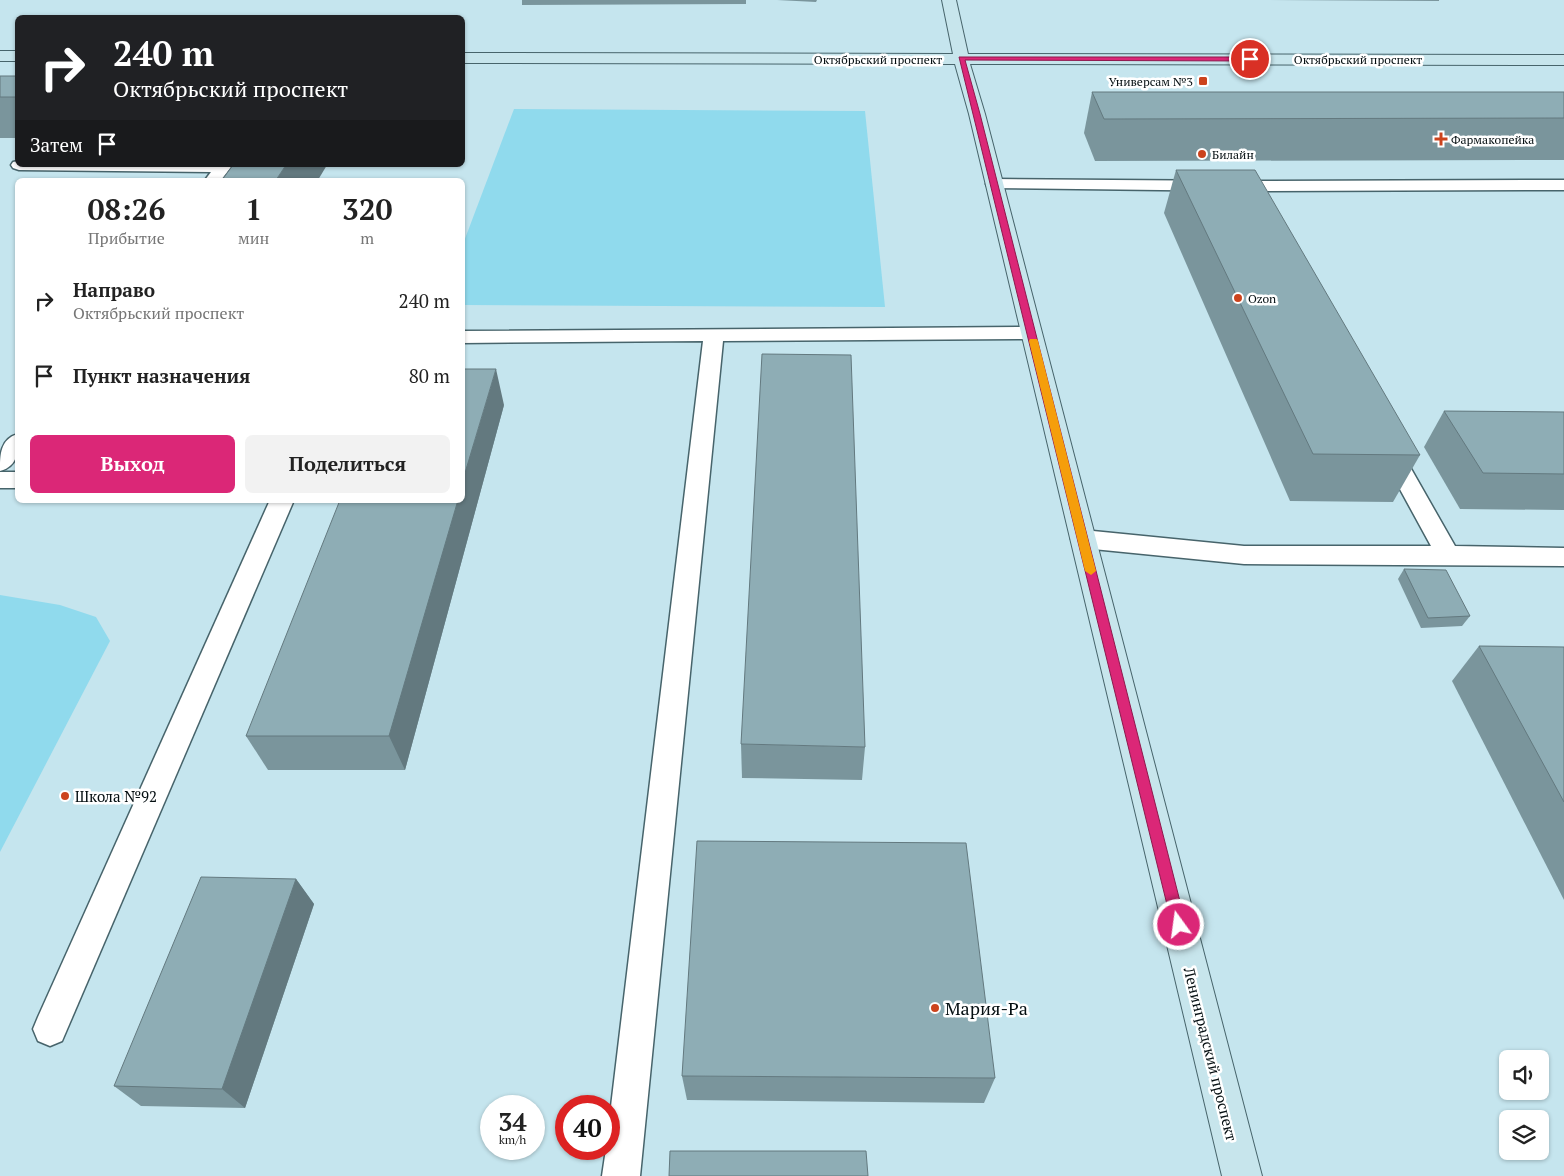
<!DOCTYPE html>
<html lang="ru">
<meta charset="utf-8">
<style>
:root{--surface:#fff;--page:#f2f2f2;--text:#222;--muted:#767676;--accent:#db2777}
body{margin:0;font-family:"PT Serif",serif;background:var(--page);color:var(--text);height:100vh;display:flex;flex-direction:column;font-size:19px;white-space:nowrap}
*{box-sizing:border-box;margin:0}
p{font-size:16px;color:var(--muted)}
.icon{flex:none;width:28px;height:28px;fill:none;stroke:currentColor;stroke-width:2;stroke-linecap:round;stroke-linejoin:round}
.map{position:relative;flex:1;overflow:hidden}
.sheet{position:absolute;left:15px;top:178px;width:450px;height:325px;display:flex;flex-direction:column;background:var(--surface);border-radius:8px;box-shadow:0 1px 4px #0004}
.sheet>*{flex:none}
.hud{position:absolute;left:15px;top:15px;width:450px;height:152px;border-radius:8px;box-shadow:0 1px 4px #0004;background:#202124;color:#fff;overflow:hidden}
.fabs{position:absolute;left:1499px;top:1050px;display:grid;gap:10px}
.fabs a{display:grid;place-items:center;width:50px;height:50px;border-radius:8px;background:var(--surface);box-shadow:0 1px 4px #0004;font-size:25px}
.speed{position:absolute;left:480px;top:1095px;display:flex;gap:10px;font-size:25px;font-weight:700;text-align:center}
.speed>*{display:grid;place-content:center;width:65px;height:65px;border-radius:50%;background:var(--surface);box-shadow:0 1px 4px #0004;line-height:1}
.speed small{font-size:12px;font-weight:400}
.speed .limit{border:8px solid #d22;background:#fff;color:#111}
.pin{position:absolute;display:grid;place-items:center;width:42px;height:42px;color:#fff;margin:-21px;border:2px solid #fff;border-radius:50%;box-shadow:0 1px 5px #0007}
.me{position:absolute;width:55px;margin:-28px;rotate:346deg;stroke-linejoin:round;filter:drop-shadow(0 0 4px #0008)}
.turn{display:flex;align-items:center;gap:18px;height:105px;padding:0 15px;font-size:22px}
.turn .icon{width:65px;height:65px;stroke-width:2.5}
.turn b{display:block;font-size:35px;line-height:42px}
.then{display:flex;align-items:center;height:48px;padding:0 15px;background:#0003;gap:10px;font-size:19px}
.eta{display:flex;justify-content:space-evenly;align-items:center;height:85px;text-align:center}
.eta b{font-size:30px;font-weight:700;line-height:35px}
.primary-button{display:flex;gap:10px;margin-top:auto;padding:10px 15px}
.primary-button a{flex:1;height:58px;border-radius:8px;background:var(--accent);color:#fff;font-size:20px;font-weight:700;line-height:58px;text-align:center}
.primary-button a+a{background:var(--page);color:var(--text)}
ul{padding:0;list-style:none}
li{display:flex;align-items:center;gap:15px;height:75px;padding:0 15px}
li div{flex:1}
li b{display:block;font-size:19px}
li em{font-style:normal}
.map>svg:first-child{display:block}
.green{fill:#90daed}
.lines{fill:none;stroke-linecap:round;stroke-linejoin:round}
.lane-casing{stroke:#47646b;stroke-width:3}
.secondary-casing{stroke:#47646b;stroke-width:2}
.lane{fill:#fff;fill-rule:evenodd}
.secondary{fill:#c7e5ec;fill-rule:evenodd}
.wall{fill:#7a959c}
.shaded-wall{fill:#63797f}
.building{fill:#8eadb5;stroke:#63797f}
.route{fill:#db2777;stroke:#8e194d}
.slow{fill:#f59e0b}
.poi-dot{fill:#cc431d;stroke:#fff;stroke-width:2}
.labels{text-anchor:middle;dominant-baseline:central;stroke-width:5;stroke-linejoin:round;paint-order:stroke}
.far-street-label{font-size:12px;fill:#040e11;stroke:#fff}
.far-poi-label{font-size:12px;fill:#040e11;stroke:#fff;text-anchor:start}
.poi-label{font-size:15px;fill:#040e11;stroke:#fff;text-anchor:start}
.street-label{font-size:15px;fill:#040e11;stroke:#fff}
.near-poi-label{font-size:18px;fill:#040e11;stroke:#fff;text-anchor:start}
</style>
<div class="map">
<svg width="1564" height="1176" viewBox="0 0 1564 1176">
<rect width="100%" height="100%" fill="#c5e5ee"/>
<!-- green -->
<g class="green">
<path d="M514,109l351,2 20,196 -422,-2v-61z"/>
<path d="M0,595l60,10 36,12 14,24 -110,211z"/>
</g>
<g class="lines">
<!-- lane casing -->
<g class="lane-casing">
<g id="lane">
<path d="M18,161v4h212l1,2 -10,13h-16l6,-8 -192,-2 -6,-2 -2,-3 2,-3z"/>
<path d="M994,179l249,2 321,-1v10l-321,1 -255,-3 -2,-4 2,-4z"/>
<path d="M1031,327l7,2 3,4 -3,4 -7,2 -308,2 -83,835h-38l4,-27h3v-26l94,-782 -241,2v-12z"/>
<path d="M18,434c0,16 1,32 -18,37 0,-16 0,-32 18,-37z"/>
<path d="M1389,442l8,2 58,102 109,2v18l-320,-2 -161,-16 -8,-3 -4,-6 4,-6 8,-3 161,16h187l-53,-97 3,-5z"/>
<rect x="0" y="472" width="18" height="16"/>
<path d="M270,500h24l-232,541 -12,5 -12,-5 -5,-12 5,-12z"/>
</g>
</g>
<!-- secondary casing -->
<g class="secondary-casing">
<g id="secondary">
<path d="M942,0h14l12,54 596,1v10l-594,-1 15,50 277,1062h-40l-253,-1062 -14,-50 -493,-1v-10l491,1z"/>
<rect x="0" y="51" width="18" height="10"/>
</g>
</g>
<!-- lane -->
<use href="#lane" class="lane"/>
<!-- secondary -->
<use href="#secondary" class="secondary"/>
</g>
<!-- wall -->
<g class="wall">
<path d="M522,0h224v4l-224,1z"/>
<path d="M777,0h40l-1,2z"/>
<path d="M1260,0h179v1z"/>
<rect x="0" y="76" width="18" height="62"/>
<path d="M1092,92h472v68l-469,1 -11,-28z"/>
<path d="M1176,170l244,285 -27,47 -103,-1 -126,-288z"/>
<path d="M504,405l-99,365h-137l-22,-34z"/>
<path d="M1444,411l120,1v98l-104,-1 -36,-62z"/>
<path d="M1404,569l66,47 -8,10 -41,2 -23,-49z"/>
<path d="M1479,646l85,1v253l-112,-219z"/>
<path d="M741,744l124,3 -3,33 -120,-2z"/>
<path d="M296,879l18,25 -69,204 -104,-2 -27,-20z"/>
<path d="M682,1076l313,2 -11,25 -297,-3z"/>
</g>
<!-- shaded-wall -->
<g class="shaded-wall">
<path d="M286,165h41l-9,15h-42z"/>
<path d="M496,369l8,36 -99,365 -16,-34 69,-236h4v-17z"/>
<path d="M296,879l18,25 -69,204 -23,-19z"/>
</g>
<!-- building -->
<g class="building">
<rect x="0" y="76" width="18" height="21"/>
<path d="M1092,92h472v26l-460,1z"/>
<path d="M233,165h53l-10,15h-54z"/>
<path d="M1176,170h79l165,285 -107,-1z"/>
<path d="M762,354l89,1 14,392 -124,-3z"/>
<path d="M462,369h34l-34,114z"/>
<path d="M1444,411l120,1v62l-81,-1z"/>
<path d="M340,500h118l-69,236h-143z"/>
<path d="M1404,569l42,1 24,46 -42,2z"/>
<path d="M1479,646l85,1v155z"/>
<path d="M697,841l269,2 29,235 -313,-2z"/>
<path d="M201,877l95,2 -74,210 -108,-3z"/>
<path d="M670,1151h196l2,25h-199z"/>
</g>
<!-- route -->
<path class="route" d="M959,57h291l4,2 -4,2 -285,-1 15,54 206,811 -2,5 -5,2 -5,-2 -2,-5z"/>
<!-- slow -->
<path class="slow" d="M1030,339h7l1,2 58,230 -5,4 -6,-4 -56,-230z"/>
<!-- markers -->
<g class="poi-dot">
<rect x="1198" y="76" width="10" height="10" rx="2.5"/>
<path d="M1438.5 131.5h5v5h5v5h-5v5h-5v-5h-5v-5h5z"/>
<circle cx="1202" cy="154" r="5"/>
<circle cx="1238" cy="298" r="5"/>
<circle cx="65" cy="796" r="5"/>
<circle cx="935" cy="1008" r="5"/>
</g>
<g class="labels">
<!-- far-street labels -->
<g class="far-street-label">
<text x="878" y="59">Октябрьский проспект</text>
<text x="1358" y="59">Октябрьский проспект</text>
</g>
<!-- far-poi labels -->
<g class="far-poi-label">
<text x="1193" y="81" text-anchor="end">Универсам №3</text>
<text x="1451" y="139">Фармакопейка</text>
<text x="1212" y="154">Билайн</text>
<text x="1248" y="298">Ozon</text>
</g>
<!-- poi labels -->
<g class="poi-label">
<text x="75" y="796">Школа №92</text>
</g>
<!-- street labels -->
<g class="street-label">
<text transform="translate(1211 1054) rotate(76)">Ленинградский проспект</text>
</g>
<!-- near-poi labels -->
<g class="near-poi-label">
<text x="945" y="1008">Мария-Ра</text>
</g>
</g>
</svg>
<div class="fabs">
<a><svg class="icon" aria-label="sound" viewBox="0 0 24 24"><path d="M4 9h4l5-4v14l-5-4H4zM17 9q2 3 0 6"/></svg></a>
<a><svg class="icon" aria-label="layers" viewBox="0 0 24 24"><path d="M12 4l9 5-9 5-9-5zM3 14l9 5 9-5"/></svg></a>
</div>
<div class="speed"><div>34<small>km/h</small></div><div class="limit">40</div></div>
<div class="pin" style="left:1250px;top:59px;background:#d93025"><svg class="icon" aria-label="arrive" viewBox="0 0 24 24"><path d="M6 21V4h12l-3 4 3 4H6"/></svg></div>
<svg class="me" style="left:1179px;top:925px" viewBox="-20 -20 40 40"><circle r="17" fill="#db2777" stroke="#fff" stroke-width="3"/><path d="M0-11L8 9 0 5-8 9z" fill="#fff"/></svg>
<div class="hud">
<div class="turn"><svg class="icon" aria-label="right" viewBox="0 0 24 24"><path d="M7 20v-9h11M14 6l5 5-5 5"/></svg><div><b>240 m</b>Октябрьский проспект</div></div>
<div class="then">Затем<svg class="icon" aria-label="arrive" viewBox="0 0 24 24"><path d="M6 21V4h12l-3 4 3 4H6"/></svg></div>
</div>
<section class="sheet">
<div class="eta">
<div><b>08:26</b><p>Прибытие</p></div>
<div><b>1</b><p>мин</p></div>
<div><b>320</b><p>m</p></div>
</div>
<ul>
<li><svg class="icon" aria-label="right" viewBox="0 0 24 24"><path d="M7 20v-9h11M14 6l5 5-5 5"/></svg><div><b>Направо</b><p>Октябрьский проспект</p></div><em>240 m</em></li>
<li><svg class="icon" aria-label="arrive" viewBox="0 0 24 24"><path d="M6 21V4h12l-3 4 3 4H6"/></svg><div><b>Пункт назначения</b></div><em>80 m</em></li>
</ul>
<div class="primary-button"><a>Выход</a><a>Поделиться</a></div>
</section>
</div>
